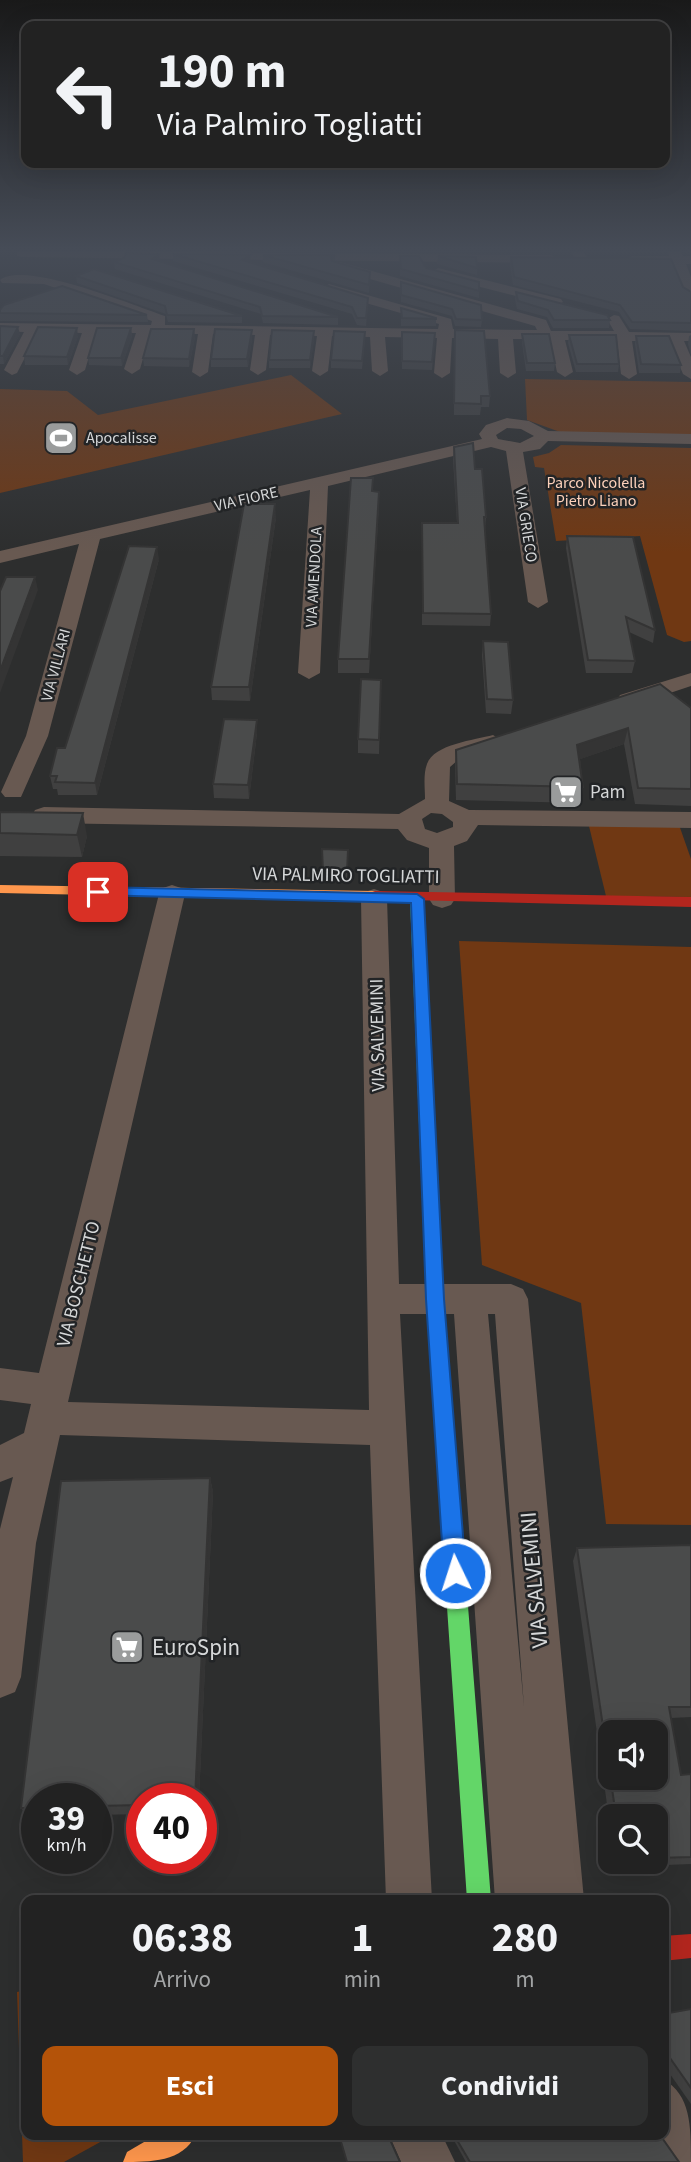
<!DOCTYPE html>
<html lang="it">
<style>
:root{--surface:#222;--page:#2e2f2f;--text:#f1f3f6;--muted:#a2a4a5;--line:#3f3f40;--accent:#b45309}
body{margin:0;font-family:"Source Sans 3",sans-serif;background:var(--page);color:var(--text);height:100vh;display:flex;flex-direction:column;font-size:26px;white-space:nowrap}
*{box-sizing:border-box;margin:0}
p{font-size:23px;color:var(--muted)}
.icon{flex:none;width:38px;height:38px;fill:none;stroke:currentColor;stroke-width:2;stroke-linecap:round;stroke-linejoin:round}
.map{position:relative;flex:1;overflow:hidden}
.details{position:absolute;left:21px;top:1895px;width:648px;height:245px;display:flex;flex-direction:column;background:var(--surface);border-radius:14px;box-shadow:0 7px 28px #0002,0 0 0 2px var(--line)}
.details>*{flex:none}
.top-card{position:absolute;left:21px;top:21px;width:649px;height:147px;border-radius:14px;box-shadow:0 7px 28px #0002,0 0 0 2px var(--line);background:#222;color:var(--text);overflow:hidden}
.tools{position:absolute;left:598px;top:1720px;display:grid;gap:14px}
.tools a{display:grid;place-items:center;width:70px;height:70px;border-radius:14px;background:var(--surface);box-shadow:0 7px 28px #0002,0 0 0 2px var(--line);font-size:35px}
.speed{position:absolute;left:21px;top:1783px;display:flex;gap:14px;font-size:35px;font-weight:700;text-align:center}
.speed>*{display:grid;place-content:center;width:91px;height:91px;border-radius:50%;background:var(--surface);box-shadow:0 7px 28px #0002,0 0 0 2px var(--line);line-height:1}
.speed small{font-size:18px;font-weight:400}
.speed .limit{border:10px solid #d22;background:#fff;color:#111}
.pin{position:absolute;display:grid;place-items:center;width:60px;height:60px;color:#fff;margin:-30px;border-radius:14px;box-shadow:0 4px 10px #0006}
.me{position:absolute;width:77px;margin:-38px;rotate:356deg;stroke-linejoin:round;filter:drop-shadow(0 0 5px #0008)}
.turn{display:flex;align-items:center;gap:24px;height:147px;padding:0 21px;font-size:32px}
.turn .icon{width:91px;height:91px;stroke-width:2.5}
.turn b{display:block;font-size:49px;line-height:60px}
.eta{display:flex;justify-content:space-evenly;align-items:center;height:119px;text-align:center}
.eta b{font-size:42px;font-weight:700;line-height:49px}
.primary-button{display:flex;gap:14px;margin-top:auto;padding:14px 21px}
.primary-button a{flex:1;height:80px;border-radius:14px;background:var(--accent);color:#fff;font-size:28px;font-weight:700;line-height:80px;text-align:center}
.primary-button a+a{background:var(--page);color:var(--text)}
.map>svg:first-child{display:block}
.green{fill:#703813}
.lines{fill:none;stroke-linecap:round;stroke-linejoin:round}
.street{fill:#685951;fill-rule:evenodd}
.fast{fill:#63d668;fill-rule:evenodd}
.slow{fill:#ff974d;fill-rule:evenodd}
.jam{fill:#b3261e;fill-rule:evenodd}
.wall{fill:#404040}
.shaded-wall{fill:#343434}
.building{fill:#4a4b4b;stroke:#343434;stroke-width:2;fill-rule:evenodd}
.route{fill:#1a73e8;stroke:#114b97;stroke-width:2}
.labels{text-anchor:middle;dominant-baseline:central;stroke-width:5;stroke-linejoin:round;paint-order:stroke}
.far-poi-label{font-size:16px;fill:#d5d7d8;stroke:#222426;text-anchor:start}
.far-park-label{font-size:16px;fill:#fdd1ba;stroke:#222426}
.far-street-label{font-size:16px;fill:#d5d7d8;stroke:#222426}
.poi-label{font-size:19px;fill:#d5d7d8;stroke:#222426;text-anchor:start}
.street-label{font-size:19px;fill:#d5d7d8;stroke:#222426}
.near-street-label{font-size:23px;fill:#d5d7d8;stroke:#222426}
.near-poi-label{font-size:23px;fill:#d5d7d8;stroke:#222426;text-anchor:start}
</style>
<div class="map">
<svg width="691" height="2162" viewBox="0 0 691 2162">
<rect width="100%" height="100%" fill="#2d2e2e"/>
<!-- green -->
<g class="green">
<path d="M291,375l51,39 -342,79v-104l67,2 31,24z"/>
<path d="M525,379l166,3v54l-131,-4 -33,-12z"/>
<path d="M561,445l130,3v193l-7,1 -17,-7 -27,-99 -84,5 -12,-73 -9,-1 -2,-10 16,-4z"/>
<path d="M588,822h90l13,37v38l-85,-1z"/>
<path d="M459,941l232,6v578l-85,-1 -25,-221 -99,-38z"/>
<path d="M26,1990v145h87l-49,27h-41l-6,-170z"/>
</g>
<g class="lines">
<!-- street -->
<g class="street">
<path d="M17,251l534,4 7,4 -7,4 -529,-6 -5,-1z"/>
<path d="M571,251h12l5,8 -12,3z"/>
<path d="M668,251h12l3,5h8v8h-5l5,13v21l-7,-4 -12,-30h-40l-7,-4 7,-4h37z"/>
<path d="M340,262l206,58 5,11h63l-7,-12 7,-4 5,1 10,16 62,1v8h-7l7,16v22l-8,-5 -14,-33h-37l5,33 -8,5 -8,-5 -4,-34h-52l8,32 -8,5 -8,-5 -7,-33h-37l3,34 -8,5 -8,-5 -2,-34 -46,-1 -2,35 -8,5 -8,-5 3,-35 -52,-1 3,34 -8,5 -8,-5 -2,-34 -38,-1 -4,35 -8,5 -8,-5 5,-35 -47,-1 -4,35 -8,5 -8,-5 5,-35 -42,-1 -5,38 -8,5 -8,-5 6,-38h-48l-10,35 -8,5 -8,-5 12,-36h-40l-11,37 -8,5 -8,-5 13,-37 -44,-1 -21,41 -5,2 -8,-5 20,-38 -24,-1v-8l151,2 1,-4 -108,-37 -42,-1 -2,-3c24,-20 135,26 165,36v9l273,4 1,-5 -115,-33 -2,-3 7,-4 122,35 2,10 84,1 -2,-4 -200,-57v-6z"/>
<path d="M438,268l123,31 2,3 -7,4 -123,-31 -2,-3z"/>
<path d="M507,418l22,3 19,10 143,3v10l-143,-3 -8,8 -17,3 25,150 -10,6 -10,-6 -22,-151 -15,-4 -163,39 -8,187 -11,6 -11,-6 12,-183 -210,49 -52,197 -27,61h-16l-4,-5 25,-56 53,-192 -79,19v-12l482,-112 -3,-5 7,-9zM507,428l14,1 13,7 -14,7 -22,-4 -2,-4z"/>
<path d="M691,673v13l-63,21 -11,-7 3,-5z"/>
<path d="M493,735l11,7 -3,5 -42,12 -9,8 -1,34 20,9 222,2v16l-213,-3 -11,16 -13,5 1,53 -4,6 -9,3 -9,-3 -4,-6v-51l-22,-8 -9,-11 -354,-6 -9,-3 -3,-5 3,-5 9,-3 355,7 26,-15c0,-10 -2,-25 2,-35 7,-20 48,-24 66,-29zM431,813l11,1 11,8v5l-16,6 -12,-4 -3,-10z"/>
<path d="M172,885l9,3 4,6 -117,508 301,8 -8,-512 4,-6 9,-3 9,3 4,6 12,386h112l12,5 5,10 56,601h-89l-41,-586h-54l32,586h-46l-16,-455 -310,-10 -24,108 -15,134 -6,15 -15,6v-169l13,-52 -13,5v-37l24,-12 7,-29 -31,-4v-32l39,5 120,-479 4,-6zM488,1314h7l29,393z"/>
<path d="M663,2079c28,16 28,47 28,83h-18l-19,-27h9z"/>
<path d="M389,2135h53l13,27h-54z"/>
</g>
<!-- fast -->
<path class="fast" d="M417,894l7,5 20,400 47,601h-24l-41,-601 -16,-400z"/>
<!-- slow -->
<g class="slow">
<path d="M0,885l375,6 7,5 -7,5 -375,-8z"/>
<path d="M156,2135h39c-11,27 -46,27 -72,27l4,-10z"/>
</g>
<!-- jam -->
<g class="jam">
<path d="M375,891l316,6v10l-321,-8 -2,-3 2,-3z"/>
<path d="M691,1934v24l-28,3v-25z"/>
</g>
</g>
<!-- wall -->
<g class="wall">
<path d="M400,251h75v1z"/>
<path d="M508,251h159l-1,2 -157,-1z"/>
<path d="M682,251h9v3l-7,-1z"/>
<path d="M173,254l77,8 118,43 -2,21 -9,-1 -5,-11 -179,-53z"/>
<path d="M263,255h72v7l35,10 -1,21 -106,-31z"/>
<path d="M400,256l26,12 53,23v7l-79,-22z"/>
<path d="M438,256l39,12v7l-40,-11z"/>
<path d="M511,257l172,30 8,5v39l-61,-2 -11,-17 -106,-27 -3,-20z"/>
<path d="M160,261l178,56v8l-75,-2 -2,-9 -146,-45 -1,-7z"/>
<path d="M76,276l166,40v7l-74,-1 -2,-8 -89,-31z"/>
<path d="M401,282l81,38 -1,7 -26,-1 -3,-10 -51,-14z"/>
<path d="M516,292l94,28 -1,8h-56l-6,-11 -30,-8 -2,-10z"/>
<path d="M401,308l35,10v8h-35z"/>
<path d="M0,310l147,5 1,7 -148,-1z"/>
<path d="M0,326l20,8 -16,30h-4z"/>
<path d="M131,328l1,8 -10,30 -33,-1 -1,-7z"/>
<path d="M402,332l33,1 -3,37 -30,-1z"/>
<path d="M522,334l33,29 -1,8h-28l-4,-29z"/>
<path d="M569,335l50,29 -1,8h-42l-8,-29z"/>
<path d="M691,335v21l-3,-12 1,-8z"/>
<path d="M78,336l-10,29h-43l-1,-9z"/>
<path d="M636,336l45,29 -1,8h-41l-4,-29z"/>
<path d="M195,337l-6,30 -45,-1 -1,-8z"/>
<path d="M252,338l-4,29h-37v-8z"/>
<path d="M314,339l-4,29h-41v-8z"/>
<path d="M365,339l-3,30 -31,-1v-8z"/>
<path d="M454,341l36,55 -1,11h-8l-1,8h-26z"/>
<path d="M454,447l21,22 11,48 -1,12 6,85 -1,12 -68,-1v-102h35l-4,-64z"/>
<path d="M373,492l6,12 -10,169h-31v-14z"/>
<path d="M276,517l-26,184 -38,-1 -1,-13z"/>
<path d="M567,536l88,94 -2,13 -24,-11 6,29 -3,12h-46l-20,-125z"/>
<path d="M159,559l-62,236h-39l-1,-6h-4l-3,-13 15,-28z"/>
<path d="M483,641l30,59 -2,14 -25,-1 -4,-58z"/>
<path d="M381,680l-2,74 -21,-1v-14z"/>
<path d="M691,708v98l-56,-2 -11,-60 -44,15 3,28 -2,16 -125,-3 -1,-34 1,-16z"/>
<path d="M257,733l-8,66 -35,-1 -1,-14z"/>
<path d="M0,812l87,24 -5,21 -82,-1z"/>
<path d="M322,849l26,1 -1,31h-24z"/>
<path d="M210,1478l3,14 -14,307h-57v15l-46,1v-16h-59v18h-9l-7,-9z"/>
<path d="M691,1545v172l-20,1 10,57 10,-1v90l-75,3 -1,-5h41v-46h-45v17l-38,-272 4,-13z"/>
<path d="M691,2009v95l-28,-40v-50z"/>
<path d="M451,2135h209l19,27h-213z"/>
</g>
<!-- shaded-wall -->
<g class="shaded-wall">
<path d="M159,254l1,7 -8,-2z"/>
<path d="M250,255l1,7 -9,-2z"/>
<path d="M18,327l2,7 -16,30 -1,-8z"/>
<path d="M77,328l1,8 -10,29 -1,-8z"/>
<path d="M131,328l1,8 -10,30 -1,-8z"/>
<path d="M194,329l1,8 -6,30v-8z"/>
<path d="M252,330v8l-4,29 -1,-8z"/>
<path d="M314,331v8l-4,29v-8z"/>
<path d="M275,504l1,13 -26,184 -1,-14z"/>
<path d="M157,547l2,12 -62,236 -2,-12z"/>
<path d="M35,577l3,13 -38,103v-22z"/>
<path d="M257,720v13l-8,66 -1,-14z"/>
<path d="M628,728l-4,16 -49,17 2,-16z"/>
<path d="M83,813l4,23 -5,21 -5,-22z"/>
<path d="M210,1478l3,14 -14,307h-4z"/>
</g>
<!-- building -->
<g class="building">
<path d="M126,253l33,1 -7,5 186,58 -76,-1 -2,-9 -146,-45 10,-4z"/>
<path d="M173,254l77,1 -8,5 126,38 -2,20h-9l-5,-11z"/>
<path d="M263,255h72l-4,2 1,4 38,11 -1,13z"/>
<path d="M400,256h19l7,12 53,14v9l-78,-22z"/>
<path d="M438,256l38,1 1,11z"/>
<path d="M511,257l160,2 12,28 8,5v31l-59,-1 -12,-17 -106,-28z"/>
<path d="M94,269l148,47 -75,-1 -2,-9 -89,-30z"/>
<path d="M401,282l80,23 1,15 -26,-1 -4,-10 -51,-14z"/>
<path d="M62,286l85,29 -147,-2v-3l4,-5z"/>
<path d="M516,292l91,23 3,5h-56l-6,-10 -30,-9z"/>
<path d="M401,308l35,10v1l-34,-1z"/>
<path d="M0,326l18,1 -15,29h-3z"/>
<path d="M38,327l39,1 -10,29 -43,-1z"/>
<path d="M97,328h34l-10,30h-33z"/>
<path d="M151,329h43l-5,30 -46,-1z"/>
<path d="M215,329l37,1 -5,29h-36z"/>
<path d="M272,330l42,1 -4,29h-41z"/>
<path d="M455,330l29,1 6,65h-9v8l-27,-1z"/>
<path d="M334,331l31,1 -3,29 -31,-1z"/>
<path d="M402,332l33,1 -3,29 -30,-1z"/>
<path d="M522,334h27l6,29h-28z"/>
<path d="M569,335h47l3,29h-42z"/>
<path d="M636,336h33l12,29 -40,-1z"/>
<path d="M473,443l2,26h7l4,48h-2l7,97 -68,-1 -1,-90h36l-4,-76z"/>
<path d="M351,478h22l-1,13 7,1 -10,167h-31z"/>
<path d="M244,504h31l-26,183h-38z"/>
<path d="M567,536l66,1 22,93 -29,-13 9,44 -47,-1z"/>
<path d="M129,546l28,1 -62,236 -40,-1 2,-6h-7l7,-28h8z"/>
<path d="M6,577h29l-35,94v-80z"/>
<path d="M483,641l25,1 5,58 -26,-1z"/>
<path d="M361,679l20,1 -2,60 -21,-1z"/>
<path d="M660,684l31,24v81l-53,-1 -10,-60 -51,17 6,42 -126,-3 -1,-34z"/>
<path d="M224,719l33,1 -9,65 -35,-1z"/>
<path d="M0,812l83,1 -6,22 -77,-2z"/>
<path d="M322,849l26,1 -1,22 -24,-1z"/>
<path d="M210,1478l-15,321h-53v6l-46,1v-7h-59v9h-16l40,-327z"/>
<path d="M691,1545v162h-22l12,68 10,-1v83l-35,1v-42h-40l-39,-268zM611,1732h45v46h-45z"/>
<path d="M691,2009v79l-28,-40v-34z"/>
<path d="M339,2135h49l12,27h-53z"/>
<path d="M454,2135h206l19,27h-209z"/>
</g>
<!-- sky -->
<linearGradient id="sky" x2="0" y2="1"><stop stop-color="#191919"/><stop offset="0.45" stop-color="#464c57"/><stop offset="1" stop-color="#464c57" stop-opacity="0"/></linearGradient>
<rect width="691" height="553" fill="url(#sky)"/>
<!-- route -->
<path class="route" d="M98,887l319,7 7,5 20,400 22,274 -3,7 -8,3 -8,-3 -3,-7 -18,-274 -15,-396 -318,-8 -2,-3z"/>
<!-- icons -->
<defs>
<g id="stadium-square" transform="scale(1.75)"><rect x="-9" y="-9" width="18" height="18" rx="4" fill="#9a9c9c" stroke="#222426"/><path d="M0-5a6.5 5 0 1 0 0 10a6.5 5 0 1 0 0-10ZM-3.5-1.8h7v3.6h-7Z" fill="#fff"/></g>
<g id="supermarket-square" transform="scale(1.75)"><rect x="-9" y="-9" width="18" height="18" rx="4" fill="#9a9c9c" stroke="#222426"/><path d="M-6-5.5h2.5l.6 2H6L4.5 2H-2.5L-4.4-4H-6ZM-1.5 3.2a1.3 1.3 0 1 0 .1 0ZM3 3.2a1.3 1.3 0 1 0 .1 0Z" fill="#fff"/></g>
</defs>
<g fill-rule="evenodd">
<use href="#stadium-square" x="61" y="438"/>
<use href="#supermarket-square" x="566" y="792"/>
<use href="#supermarket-square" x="127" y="1647"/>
</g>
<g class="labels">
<!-- far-poi labels -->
<g class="far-poi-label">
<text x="86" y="438">Apocalisse</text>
</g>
<!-- far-park labels -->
<g class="far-park-label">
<text x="596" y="483">Parco Nicolella<tspan x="596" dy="18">Pietro Liano</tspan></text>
</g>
<!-- far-street labels -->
<g class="far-street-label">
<text transform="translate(246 499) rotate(-13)">VIA FIORE</text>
<text transform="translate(526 525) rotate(81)">VIA GRIECO</text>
<text transform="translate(314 577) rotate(-87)">VIA AMENDOLA</text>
<text transform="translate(56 665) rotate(-75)">VIA VILLARI</text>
</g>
<!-- poi labels -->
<g class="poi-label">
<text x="590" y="792">Pam</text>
</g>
<!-- street labels -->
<g class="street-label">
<text transform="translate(346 876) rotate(1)">VIA PALMIRO TOGLIATTI</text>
<text transform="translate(378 1035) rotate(-91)">VIA SALVEMINI</text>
<text transform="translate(79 1284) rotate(-76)">VIA BOSCHETTO</text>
</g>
<!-- near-street labels -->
<g class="near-street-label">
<text transform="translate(534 1580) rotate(-95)">VIA SALVEMINI</text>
</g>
<!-- near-poi labels -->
<g class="near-poi-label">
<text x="152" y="1647">EuroSpin</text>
</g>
</g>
</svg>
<div class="tools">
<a><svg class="icon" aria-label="sound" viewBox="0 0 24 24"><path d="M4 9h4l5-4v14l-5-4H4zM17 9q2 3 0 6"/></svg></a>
<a><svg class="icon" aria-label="search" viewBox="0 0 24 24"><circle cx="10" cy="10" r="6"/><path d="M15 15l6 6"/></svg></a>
</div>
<div class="speed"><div>39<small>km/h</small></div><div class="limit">40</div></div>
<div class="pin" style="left:98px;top:892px;background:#d93025"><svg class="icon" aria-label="arrive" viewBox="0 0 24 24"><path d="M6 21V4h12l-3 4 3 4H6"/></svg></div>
<svg class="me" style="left:455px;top:1573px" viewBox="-20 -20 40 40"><circle r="17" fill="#1a73e8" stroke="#fff" stroke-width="3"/><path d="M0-11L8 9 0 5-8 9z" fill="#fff"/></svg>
<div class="top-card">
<div class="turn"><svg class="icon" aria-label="left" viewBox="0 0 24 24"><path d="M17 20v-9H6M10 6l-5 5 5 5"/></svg><div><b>190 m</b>Via Palmiro Togliatti</div></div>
</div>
<section class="details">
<div class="eta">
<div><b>06:38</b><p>Arrivo</p></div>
<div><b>1</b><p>min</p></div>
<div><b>280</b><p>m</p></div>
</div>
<div class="primary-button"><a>Esci</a><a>Condividi</a></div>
</section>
</div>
